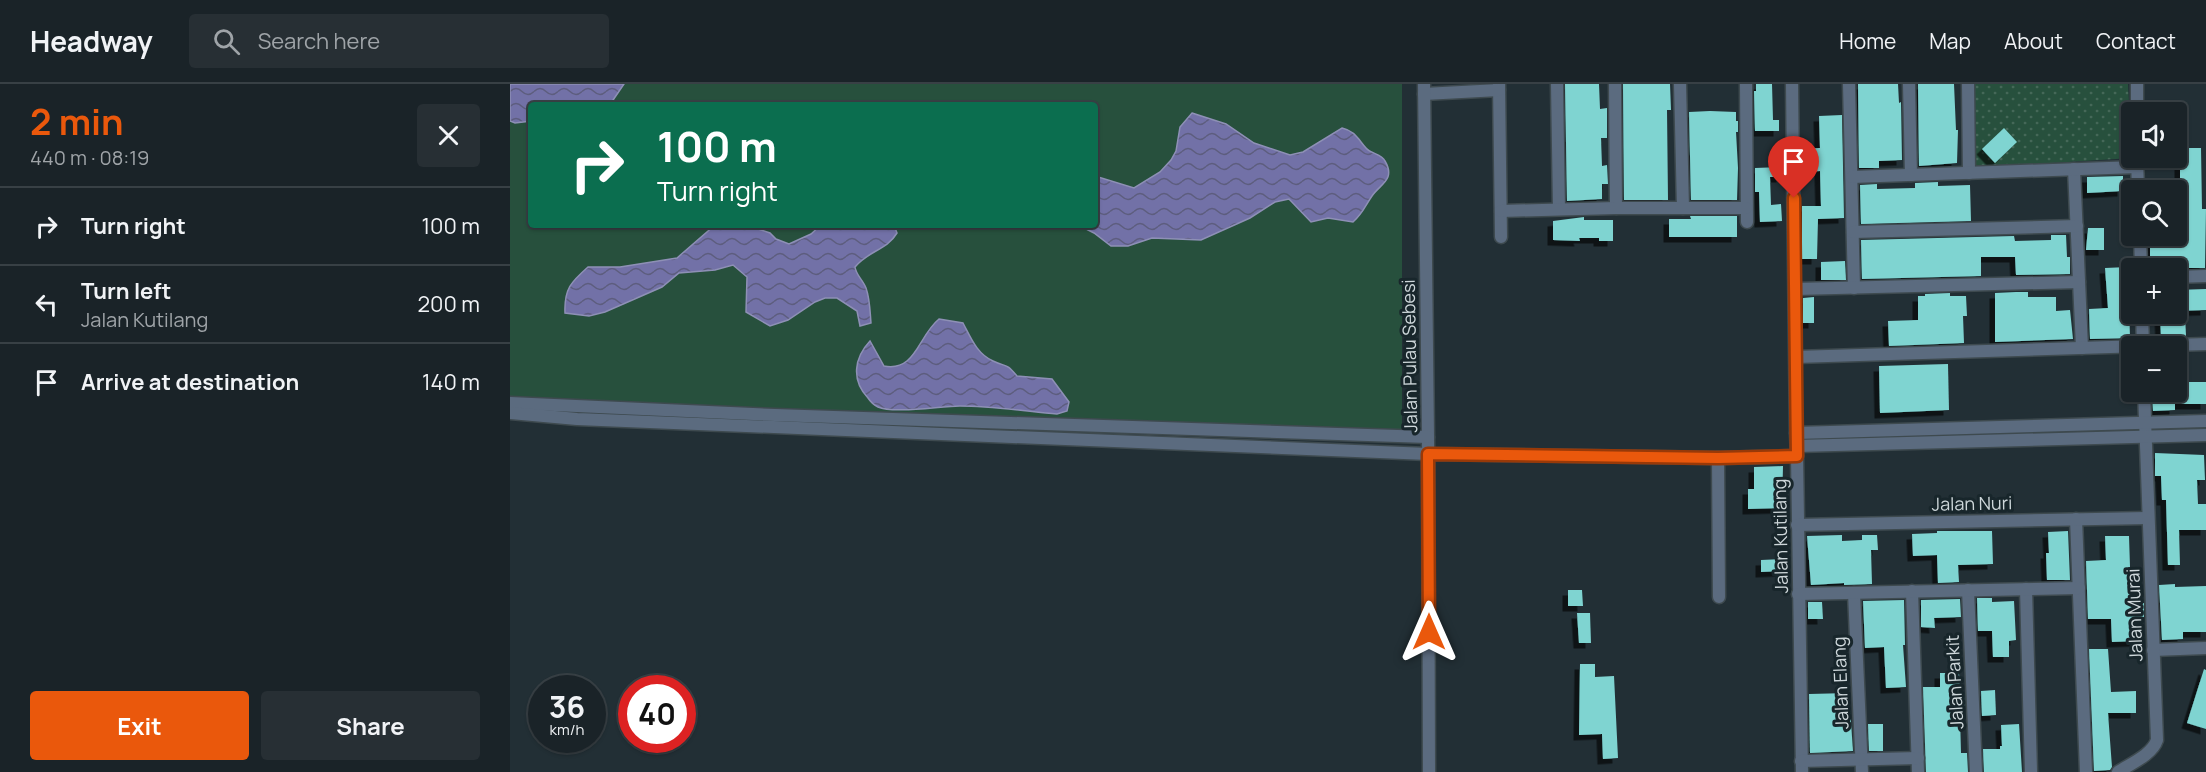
<!DOCTYPE html>
<meta charset="utf-8">
<style>
:root{--surface:#1a2328;--page:#272f34;--text:#f1f3f6;--muted:#9fa4a8;--line:#384045;--accent:#ea580c}
body{margin:0;font-family:Manrope,sans-serif;background:var(--page);color:var(--text);height:100vh;display:flex;flex-direction:column;font-size:22px;white-space:nowrap}
*{box-sizing:border-box;margin:0}
p{font-size:20px;color:var(--muted)}
.icon{flex:none;width:33px;height:33px;fill:none;stroke:currentColor;stroke-width:2;stroke-linecap:round;stroke-linejoin:round}
.map{position:relative;flex:1;overflow:hidden}
.panel{display:flex;flex-direction:column;background:var(--surface);width:510px}
.panel>*{flex:none}
.top-card{position:absolute;left:18px;top:18px;width:570px;height:126px;border-radius:6px;box-shadow:0 2px 4px #0004,0 0 0 2px var(--line);background:#0b6e4f;color:#fff;overflow:hidden}
.buttons{position:absolute;left:1611px;top:18px;display:grid;gap:12px}
.buttons a{display:grid;place-items:center;width:66px;height:66px;border-radius:6px;background:var(--surface);box-shadow:0 2px 4px #0004,0 0 0 2px var(--line);font-size:30px}
.speed{position:absolute;left:18px;top:591px;display:flex;gap:12px;font-size:30px;font-weight:700;text-align:center}
.speed>*{display:grid;place-content:center;width:78px;height:78px;border-radius:50%;background:var(--surface);box-shadow:0 2px 4px #0004,0 0 0 2px var(--line);line-height:1}
.speed small{font-size:15px;font-weight:400}
.speed .limit{border:9px solid #d22;background:#fff;color:#111}
.pin{position:absolute;display:grid;place-items:center;width:51px;height:51px;color:#fff;margin:-62px -26px;border-radius:50% 50% 50% 0;rotate:-45deg;box-shadow:0 0 6px #0007}
.pin .icon{rotate:45deg}
.me{position:absolute;width:66px;margin:-33px;rotate:0deg;stroke-linejoin:round;filter:drop-shadow(0 0 4px #0008)}
.turn{display:flex;align-items:center;gap:21px;height:126px;padding:0 30px;font-size:27px}
.turn .icon{width:78px;height:78px;stroke-width:2.5}
.turn b{display:block;font-size:42px;line-height:51px}
.round{display:grid;place-items:center;flex:none;width:63px;height:63px;border-radius:6px;background:var(--page)}
.headline{display:flex;align-items:center;justify-content:space-between;height:102px;padding:0 30px}
h1{font-size:36px;font-weight:700;line-height:45px;color:var(--accent)}
.primary-button{display:flex;gap:12px;margin-top:auto;padding:12px 30px}
.primary-button a{flex:1;height:69px;border-radius:6px;background:var(--accent);color:#fff;font-size:24px;font-weight:700;line-height:69px;text-align:center}
.primary-button a+a{background:var(--page);color:var(--text)}
ul{padding:0;list-style:none}
li{display:flex;align-items:center;gap:18px;height:78px;padding:0 30px;border-top:2px solid var(--line)}
li div{flex:1}
li b{display:block;font-size:22px}
li em{font-style:normal}
header{display:flex;align-items:center;gap:36px;box-sizing:border-box;height:84px;padding:0 30px;background:var(--surface);border-bottom:2px solid var(--line)}
header strong{font-size:28px}
nav{display:flex;gap:33px;margin-inline-start:auto;font-size:21px}
.search{width:420px;height:54px;background:var(--page);display:flex;align-items:center;gap:15px;box-sizing:border-box;padding:0 21px;border-radius:6px;color:var(--muted);font-size:22px}
main{display:flex;flex:1;min-height:0}
.map>svg:first-child{display:block}
.green{fill:#27503d;fill-rule:evenodd}
.park{fill:url(#park-dots)}
.water{fill:url(#water-waves);stroke:#8e90b6;stroke-width:1.5}
.building{fill:#7fd4d1;filter:url(#shadow)}
.lines{fill:none;stroke-linecap:round;stroke-linejoin:round}
.minor-casing{stroke:#3e4a4f;stroke-width:15}
.tertiary-casing{stroke:#3e4a4f;stroke-width:15}
.minor{stroke:#5b6b7f;stroke-width:12}
.tertiary{stroke:#5b6b7f;stroke-width:12}
.route-casing{stroke:#983908;stroke-width:15}
.route{stroke:#ea580c;stroke-width:10}
.labels{text-anchor:middle;dominant-baseline:central;stroke-width:6;stroke-linejoin:round;paint-order:stroke}
.street-label{font-size:18px;fill:#ced7da;stroke:#18262b}
</style>
<header>
<strong>Headway</strong>
<div class="search"><svg class="icon" aria-label="search" viewBox="0 0 24 24"><circle cx="10" cy="10" r="6"/><path d="M15 15l6 6"/></svg>Search here</div>
<nav><a>Home</a><a>Map</a><a>About</a><a>Contact</a></nav>
</header>
<main>
<section class="panel">
<div class="headline"><div><h1>2 min</h1><p>440 m · 08:19</p></div><a class="round"><svg class="icon" aria-label="close" viewBox="0 0 24 24"><path d="M6 6l12 12M18 6L6 18"/></svg></a></div>
<ul>
<li><svg class="icon" aria-label="right" viewBox="0 0 24 24"><path d="M7 20v-9h11M14 6l5 5-5 5"/></svg><div><b>Turn right</b></div><em>100 m</em></li>
<li><svg class="icon" aria-label="left" viewBox="0 0 24 24"><path d="M17 20v-9H6M10 6l-5 5 5 5"/></svg><div><b>Turn left</b><p>Jalan Kutilang</p></div><em>200 m</em></li>
<li><svg class="icon" aria-label="arrive" viewBox="0 0 24 24"><path d="M6 21V4h12l-3 4 3 4H6"/></svg><div><b>Arrive at destination</b></div><em>140 m</em></li>
</ul>
<div class="primary-button"><a>Exit</a><a>Share</a></div>
</section>
<div class="map">
<svg width="1696" height="688" viewBox="0 0 1696 688">
<defs>
<pattern id="park-dots" width="8" height="8" patternUnits="userSpaceOnUse" patternTransform="scale(1.5)"><rect width="8" height="8" fill="#27503d"/><path d="M2 2h.1M6 6h.1" fill="none" stroke="#456858" stroke-width="1.8" stroke-linecap="round"/></pattern>
<pattern id="water-waves" width="16" height="10" patternUnits="userSpaceOnUse" patternTransform="scale(1.5)"><rect width="16" height="10" fill="#7271a7"/><path d="M0 5q4-4 8 0t8 0" fill="none" stroke="#5d5d7e"/></pattern>
<filter id="shadow"><feDropShadow dx="-5.5" dy="5.5" stdDeviation="0" flood-color="#0009"/></filter>
</defs>
<rect width="100%" height="100%" fill="#222f35"/>
<!-- green -->
<path class="green" d="M0,0h892v347l-892,-27zM21,21h564v120h-564z"/>
<!-- park -->
<path class="park" d="M1465,0h153l4,74 -157,10z"/>
<!-- water -->
<g class="water">
<path d="M0,0h114l-13,19 -7,2h-73v16l-16,2 -5,-2z"/>
<path d="M682,29l34,11 28,19 36,12 13,-3 39,-24c13,3 16,11 24,20 5,6 16,6 19,13 11,19 -5,23 -13,35 -7,10 -9,17 -19,26l-25,-4 -17,4 -22,-23 -14,3 -25,16 -49,22 -49,-2 -24,8h-17l-17,-13 -12,-6 -1,-2h14v-49l39,12 26,-16 11,-12 5,-9 4,-24z"/>
<path d="M205,141h25l15,3 15,5 6,6 13,5 22,-10 10,-9h69l5,3 2,5c-10,17 -29,18 -42,34 1,8 8,13 11,21 4,11 4,24 5,35l-11,3 -3,-15 -20,-13h-12l-10,4 -27,18 -18,6 -24,-14 1,-35 -14,-12 -18,5 -36,3 -17,14 -57,25 -16,4 -24,-3c-1,-24 6,-31 23,-46h32l57,-9z"/>
<path d="M429,235l24,4c8,15 14,31 30,38 15,7 12,1 24,15l35,3 17,23 -2,9 -10,3c-32,-3 -65,-8 -97,-8 -20,0 -66,8 -82,1 -4,-2 -8,-6 -10,-9 -17,-18 -14,-40 2,-57l14,25c32,6 34,-30 55,-47z"/>
</g>
<!-- building -->
<g class="building">
<path d="M1055,0h34l1,25 7,-1v30h-6l1,28 5,-1 1,19h-6v15l-35,2z"/>
<path d="M1113,0h47l1,26h-4l1,90h-44z"/>
<path d="M1246,0h16l1,36h6v11h-24l-1,-40h2z"/>
<path d="M1348,0h40l1,19 2,-1 1,58 -23,1v7h-20z"/>
<path d="M1408,0h36l2,46h2l-1,33 -38,3z"/>
<path d="M1200,27l26,1v9h2v11h-2l2,36 -1,32h-46l-2,-88z"/>
<path d="M1332,31l2,103 -26,1 -1,40h-15v-53h19l-1,-35 -18,1 -1,-23 19,-1 -1,-32z"/>
<path d="M1494,44l13,14 -22,21 -13,-14z"/>
<path d="M1670,64h21l1,61h4l-1,59h-55v-32h34l-1,-32h-3z"/>
<path d="M1271,83l1,10h-12l1,28 10,-1 1,17 -22,1 -1,-30h-4v-24z"/>
<path d="M1613,92v15l-36,2v-16z"/>
<path d="M1428,98v4l32,-1 1,36 -110,3 -1,-39 17,-1v5l38,-1v-5z"/>
<path d="M1180,132h47v21h-68v-18h22z"/>
<path d="M1074,133v3h29v21h-14v-3h-20l1,3 -27,-1v-19z"/>
<path d="M1578,144h16v22h-18z"/>
<path d="M1541,151h15l1,22h3v17l-54,1 -1,-18h-34v19l-119,3 -1,-39 153,-4 1,5 36,-1z"/>
<path d="M1335,177l1,19h-25v-18z"/>
<path d="M1618,183l2,71 -40,1 -1,-30 19,-1 -3,-40z"/>
<path d="M1696,205v21l-30,1v-21z"/>
<path d="M1506,208h12v5h28v14l14,-1 3,29 -78,3v-49z"/>
<path d="M1440,209v3h16l1,20h-4l1,27 -75,3 -1,-25 30,-1v-24h7v-2z"/>
<path d="M1304,213v26h-11v-25z"/>
<path d="M1675,230l1,22 -25,1 -1,-22z"/>
<path d="M1438,280l1,46 -69,3 -1,-47z"/>
<path d="M1676,298h20v22h-31v6l-22,1 -1,-19h34z"/>
<path d="M1645,369l49,2 1,25h-8l1,24h8v26h-27l1,35h-12l-2,-65h-4l-1,-24h-6z"/>
<path d="M1273,382l-1,42 -34,1v-20h6v-22z"/>
<path d="M1427,447h55l1,33 -35,1 1,17 -21,1 -1,-28 -24,1 -1,-22 25,-1z"/>
<path d="M1558,447l2,49h-23l-1,-27h3l-1,-21z"/>
<path d="M1332,451v6l20,-1v-5h15l1,15h-7l1,34 -28,1v-2l-33,2 -4,-49z"/>
<path d="M1595,452h24l2,62h4l1,6 8,-1v14h-6v24l-26,1 -1,-23h-23l-2,-58 20,-1z"/>
<path d="M1273,475v12l-22,1v-12z"/>
<path d="M1665,500v3l31,-1v46h-23v7l-21,1 -3,-55z"/>
<path d="M1058,506h14l1,16h-15z"/>
<path d="M1467,514h15v4l22,-1 2,39 -7,1v16h-16l-1,-26h-14z"/>
<path d="M1450,515l1,18 -27,1 1,10 -14,-1v-27z"/>
<path d="M1394,516l1,45h-2l3,42 -20,1 -2,-41 -19,1 -2,-47z"/>
<path d="M1298,518h14l1,17h-15z"/>
<path d="M1067,529h13l1,30h-12z"/>
<path d="M1579,565h19l3,43 25,-1v22h-28l4,54 -2,3 -16,1z"/>
<path d="M1070,580h15v13l19,-1 4,82 -15,1 -1,-25 -23,1z"/>
<path d="M1694,585l2,1v59l-19,-6z"/>
<path d="M1430,589h19l1,19h4l1,24h-5l1,37h6l1,19h-42l-3,-85h17z"/>
<path d="M1485,606l1,25 -14,1 -1,-25z"/>
<path d="M1339,609l4,58 -43,2 -1,-59z"/>
<path d="M1358,640h15v27h-14z"/>
<path d="M1509,640l3,48h-38l-1,-23h17v-3h2l-1,-21z"/>
</g>
<g class="lines">
<!-- minor casing -->
<g class="minor-casing">
<g id="minor">
<path d="M989,0l2,153"/>
<path d="M1047,0l2,125"/>
<path d="M1105,0l1,124"/>
<path d="M1170,0l3,124"/>
<path d="M1236,0l1,138"/>
<path d="M1282,0l4,349"/>
<path d="M1339,0l5,204"/>
<path d="M1399,0l2,91"/>
<path d="M1458,0l1,89"/>
<path d="M1627,0v28"/>
<path d="M914,10l75,-4"/>
<path d="M1627,74l1,32"/>
<path d="M1564,85l8,179"/>
<path d="M1342,93l285,-10"/>
<path d="M991,127l115,-3h130"/>
<path d="M1343,148l224,-6"/>
<path d="M1630,152l1,32"/>
<path d="M1666,193l30,-1"/>
<path d="M1286,205l283,-7"/>
<path d="M1632,230l1,32"/>
<path d="M1286,273l410,-13"/>
<path d="M1287,372l5,316"/>
<path d="M1208,374l1,139"/>
<path d="M1566,435l10,253"/>
<path d="M1287,441l350,-7"/>
<path d="M1516,505l5,183"/>
<path d="M1458,506l8,182"/>
<path d="M1402,507l6,181"/>
<path d="M1344,509l8,179"/>
<path d="M1288,510l281,-6"/>
<path d="M1643,566l53,-2"/>
<path d="M1291,677l117,-3"/>
<path d="M1608,688c12,-8 34,-17 39,-32l-13,-348"/>
</g>
</g>
<!-- tertiary casing -->
<g class="tertiary-casing">
<g id="tertiary">
<path d="M914,0l4,353 1,335"/>
<path d="M0,319l265,12 653,22"/>
<path d="M0,329l67,6 851,35 290,4 79,-2 -1,-23 410,-12"/>
<path d="M1287,362l409,-11"/>
</g>
</g>
<!-- minor -->
<use href="#minor" class="minor"/>
<!-- tertiary -->
<use href="#tertiary" class="tertiary"/>
</g>
<g class="lines">
<!-- route casing -->
<g class="route-casing">
<path id="route" d="M919,548l-1,-178 290,4 79,-2 -3,-258"/>
</g>
<!-- route -->
<use href="#route" class="route"/>
</g>
<g class="labels">
<!-- street labels -->
<g class="street-label">
<text transform="translate(899 272) rotate(-91)">Jalan Pulau Sebesi</text>
<text transform="translate(1462 419) rotate(-1)">Jalan Nuri</text>
<text transform="translate(1270 452) rotate(-91)">Jalan Kutilang</text>
<text transform="translate(1624 531) rotate(-92)">Jalan Murai</text>
<text transform="translate(1444 598) rotate(-93)">Jalan Parkit</text>
<text transform="translate(1330 599) rotate(-92)">Jalan Elang</text>
</g>
</g>
</svg>
<div class="buttons">
<a><svg class="icon" aria-label="sound" viewBox="0 0 24 24"><path d="M4 9h4l5-4v14l-5-4H4zM17 9q2 3 0 6"/></svg></a>
<a><svg class="icon" aria-label="search" viewBox="0 0 24 24"><circle cx="10" cy="10" r="6"/><path d="M15 15l6 6"/></svg></a>
<a>+</a>
<a>−</a>
</div>
<div class="speed"><div>36<small>km/h</small></div><div class="limit">40</div></div>
<div class="pin" style="left:1284px;top:114px;background:#d93025"><svg class="icon" aria-label="arrive" viewBox="0 0 24 24"><path d="M6 21V4h12l-3 4 3 4H6"/></svg></div>
<svg class="me" style="left:919px;top:548px" viewBox="-20 -20 40 40"><path d="M0-17L14 15 0 8-14 15z" fill="#ea580c" stroke="#fff" stroke-width="4"/></svg>
<div class="top-card">
<div class="turn"><svg class="icon" aria-label="right" viewBox="0 0 24 24"><path d="M7 20v-9h11M14 6l5 5-5 5"/></svg><div><b>100 m</b>Turn right</div></div>
</div>
</div>
</main>
